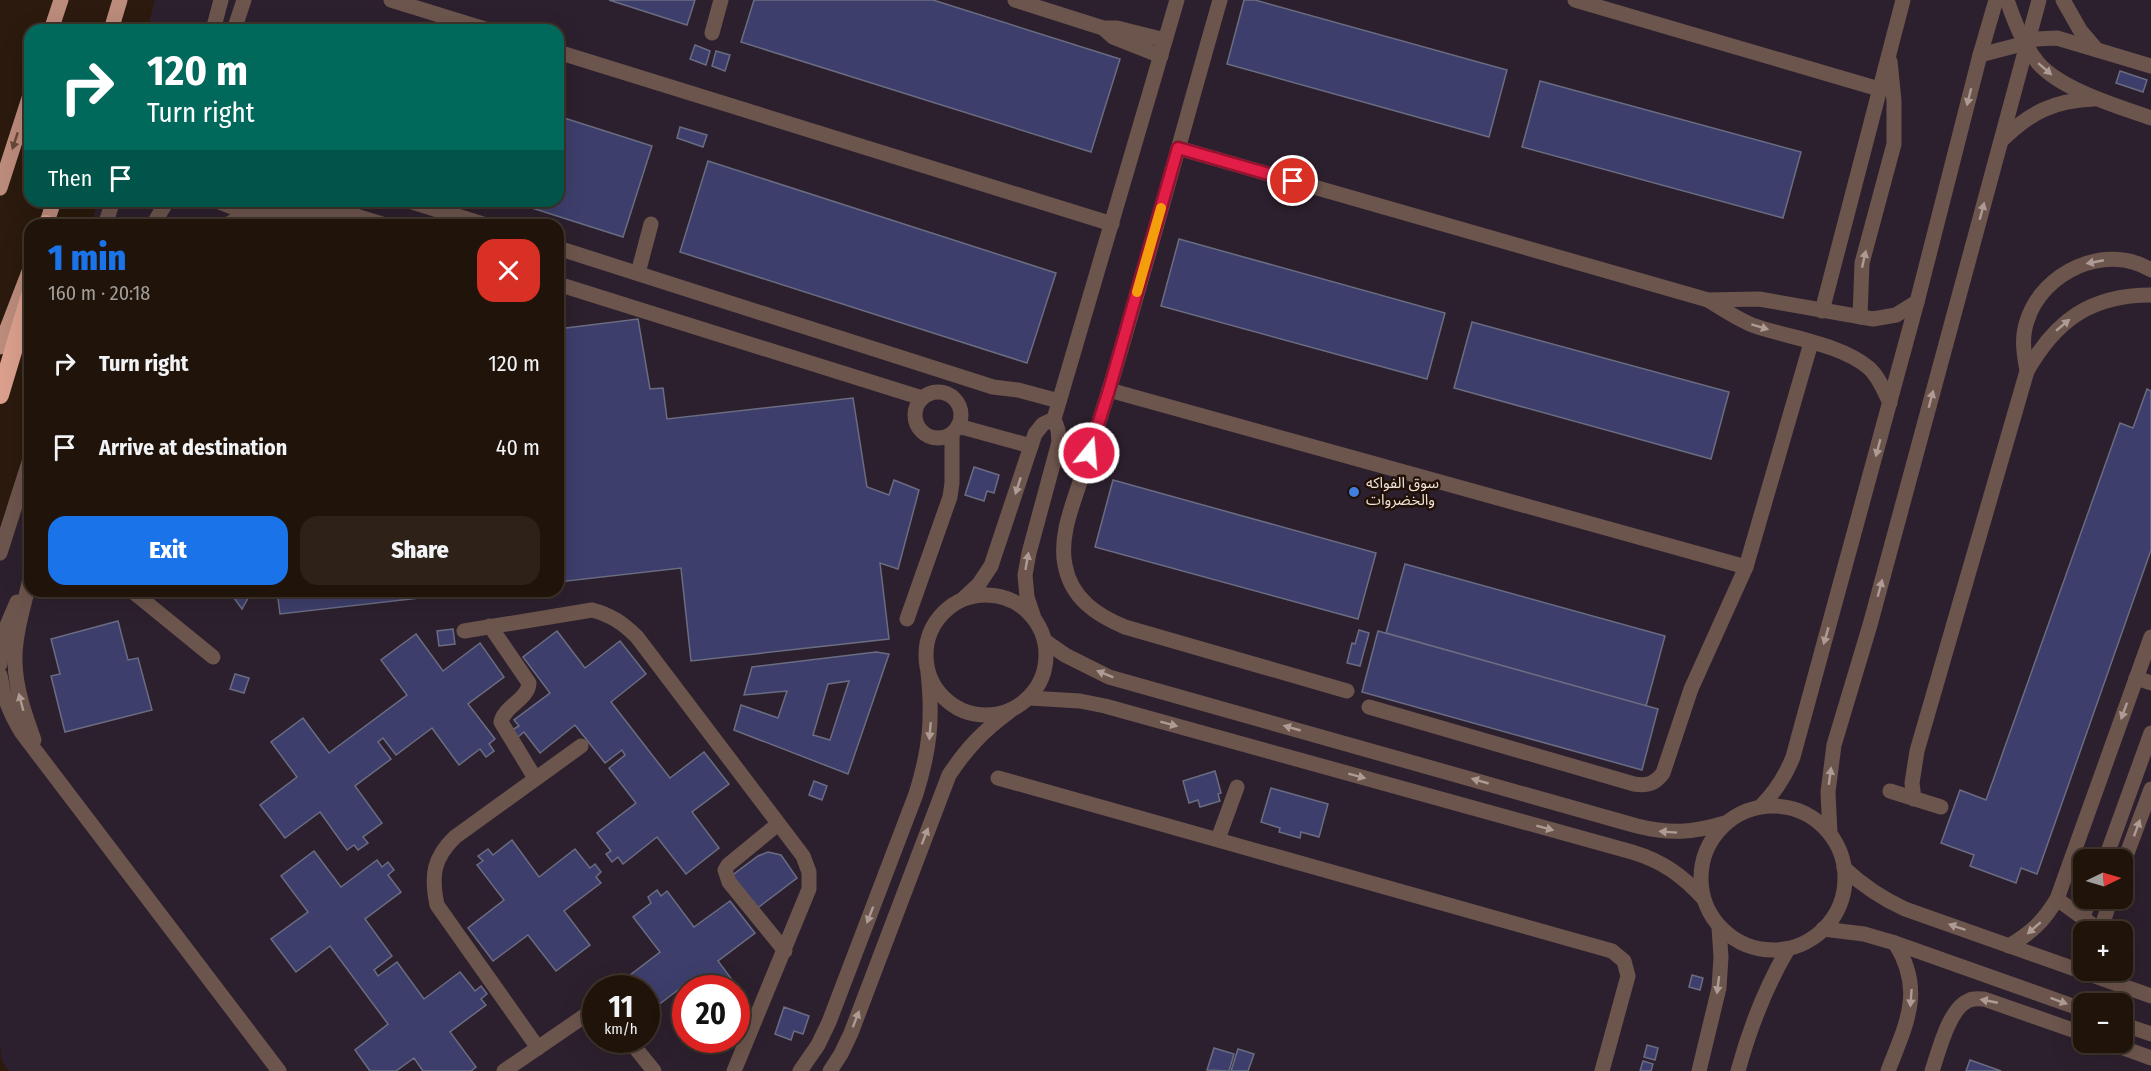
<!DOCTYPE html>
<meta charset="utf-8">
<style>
:root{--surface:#20140a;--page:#2d2118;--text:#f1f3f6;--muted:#a29e9c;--line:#3d332b;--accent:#1a73e8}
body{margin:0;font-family:"Fira Sans Condensed","Noto Sans Arabic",sans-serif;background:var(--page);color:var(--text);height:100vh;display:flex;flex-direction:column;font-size:22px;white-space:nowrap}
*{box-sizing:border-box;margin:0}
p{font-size:20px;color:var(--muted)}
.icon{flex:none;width:33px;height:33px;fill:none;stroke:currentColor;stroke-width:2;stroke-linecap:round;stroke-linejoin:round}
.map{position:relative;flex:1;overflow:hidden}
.details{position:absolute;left:24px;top:219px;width:540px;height:378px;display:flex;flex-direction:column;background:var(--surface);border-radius:18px;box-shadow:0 6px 24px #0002,0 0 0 2px var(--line)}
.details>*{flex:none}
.banner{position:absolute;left:24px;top:24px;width:540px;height:183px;border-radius:18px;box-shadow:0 6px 24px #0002,0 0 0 2px var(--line);background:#00695c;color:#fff;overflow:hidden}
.needle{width:39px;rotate:85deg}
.tools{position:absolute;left:2073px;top:849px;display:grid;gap:12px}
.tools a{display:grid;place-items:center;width:60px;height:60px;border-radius:12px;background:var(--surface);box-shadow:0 6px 24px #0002,0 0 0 2px var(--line);font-size:30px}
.speed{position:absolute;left:582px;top:975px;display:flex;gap:12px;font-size:30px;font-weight:700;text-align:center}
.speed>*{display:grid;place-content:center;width:78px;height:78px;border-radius:50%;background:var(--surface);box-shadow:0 6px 24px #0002,0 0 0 2px var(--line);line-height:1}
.speed small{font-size:15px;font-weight:400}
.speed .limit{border:9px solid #d22;background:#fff;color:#111}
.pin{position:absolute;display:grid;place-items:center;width:51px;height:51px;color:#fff;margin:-26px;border:3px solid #fff;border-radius:50%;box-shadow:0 2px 6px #0007}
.me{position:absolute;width:66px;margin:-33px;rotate:17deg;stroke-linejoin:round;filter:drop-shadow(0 0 4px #0008)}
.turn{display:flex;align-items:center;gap:21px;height:126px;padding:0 24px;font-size:27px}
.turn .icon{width:78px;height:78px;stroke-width:2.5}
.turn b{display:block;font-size:42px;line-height:51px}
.then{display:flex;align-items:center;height:57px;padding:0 24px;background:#0003;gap:12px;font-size:22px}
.round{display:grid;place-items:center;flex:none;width:63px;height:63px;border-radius:18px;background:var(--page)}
.headline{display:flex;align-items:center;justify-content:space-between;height:102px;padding:0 24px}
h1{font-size:36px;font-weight:800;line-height:45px;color:var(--accent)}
.action{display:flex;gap:12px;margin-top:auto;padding:12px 24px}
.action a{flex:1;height:69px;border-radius:18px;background:var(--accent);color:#fff;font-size:24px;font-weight:800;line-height:69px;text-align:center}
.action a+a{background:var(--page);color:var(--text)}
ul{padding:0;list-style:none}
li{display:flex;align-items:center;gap:18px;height:84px;padding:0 24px}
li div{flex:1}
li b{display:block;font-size:22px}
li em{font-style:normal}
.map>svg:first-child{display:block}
.commercial{fill:#2d202e;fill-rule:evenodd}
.building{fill:#3d3e6b;stroke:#6a6c82;stroke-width:1.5;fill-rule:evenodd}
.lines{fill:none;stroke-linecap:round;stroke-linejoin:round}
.minor{stroke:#6c554d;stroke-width:15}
.major{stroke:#bb8b7b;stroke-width:15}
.highway{stroke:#dba08d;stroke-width:18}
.oneway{fill:#ae9c94}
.oneway2{fill:#66473a}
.route-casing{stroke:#92132f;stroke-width:15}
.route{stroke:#e11d48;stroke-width:10}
.slow{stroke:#f59e0b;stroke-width:10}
.shop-dot{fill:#3f7fe0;stroke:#211005;stroke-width:2}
.labels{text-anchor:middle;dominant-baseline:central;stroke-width:5;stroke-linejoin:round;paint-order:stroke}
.poi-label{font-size:15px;fill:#efe2da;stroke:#211005;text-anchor:start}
</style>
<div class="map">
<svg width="2151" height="1071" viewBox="0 0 2151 1071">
<rect width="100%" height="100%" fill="#2b1a0d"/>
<!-- commercial -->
<path class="commercial" d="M155,0h1996v1071h-2142l-7,-10 -2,-15v-502l30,-105v152h528v-366h-467l7,-24h460v-171h-411zM2084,860h38v38h-38zM2084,932h38v38h-38zM596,988h50v52h-50zM686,988h50v52h-50zM2084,1004h38v38h-38z"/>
<!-- building -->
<g class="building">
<path d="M609,0h86l-8,25z"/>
<path d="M754,0h179l187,59 -29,93 -350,-110z"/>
<path d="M1244,0h11l252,70 -18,67 -262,-73z"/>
<path d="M695,45l15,6 -4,14 -16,-6z"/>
<path d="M716,51l14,4 -5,16 -13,-5z"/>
<path d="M2120,71l27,9 -4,12 -27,-9z"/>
<path d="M1540,81l261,71 -18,66 -261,-71z"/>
<path d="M558,116l94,30 -29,91 -113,-36h48z"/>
<path d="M680,127l27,8 -4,12 -26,-9z"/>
<path d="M708,161l348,112 -29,90 -347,-111z"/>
<path d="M1179,239l266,74 -18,66 -266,-73z"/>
<path d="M638,319l12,70 13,-1 4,31 186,-21 14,89 22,8 5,-15 25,10 -21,79 -18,-6 9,76 -198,22 -10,-93 -123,14v-253z"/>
<path d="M1472,322l257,70 -18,67 -257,-71z"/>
<path d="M2147,389l4,2v159l-114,324 -16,-6 -5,15 -46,-17 4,-11 -33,-12 19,-53 26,10 134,-377 13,5z"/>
<path d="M974,467l25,8 -5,18 -7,-2 -3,10 -19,-6z"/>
<path d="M1113,480l263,73 -18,66 -263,-72z"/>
<path d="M1405,564l260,72 -19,70 -260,-73z"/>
<path d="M229,591h23l-10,18z"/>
<path d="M277,591h204l-201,23z"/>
<path d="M118,621l10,39 10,-2 14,52 -87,22 -14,-56 9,-2 -9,-35z"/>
<path d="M453,629l2,15 -16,2 -2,-15z"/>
<path d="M1359,630l10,3 -9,33 -13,-3 5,-20 3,1z"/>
<path d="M557,631l28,37 35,-27 26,33 -35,28 59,76 34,-26 25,32 -37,28 27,36 -33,26 -29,-37 -34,27 -5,-7 -6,5 -6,-8 5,-3 -14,-18 39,-30 -27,-35 16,-13 -3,-5 -17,13 -30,-38 -35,28 -16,-21 -6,5 -6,-7 7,-4 -5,-6 36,-27 -27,-36z"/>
<path d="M1378,631l280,78 -16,61 -280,-78z"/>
<path d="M416,634l27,37 37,-28 24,34 -36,27 27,35 -6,5 5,7 -8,6 -6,-8 -21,16 -27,-37 -36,27 -13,-17 -5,4 13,17 -36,27 27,37 -19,14 5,6 -10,7 -4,-5 -7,5 -27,-38 -35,26 -25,-33 37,-28 -26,-35 32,-24 26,35 78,-58 -26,-35z"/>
<path d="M876,652l13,2 -41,120 -114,-44 7,-25 37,13 9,-27 -43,4 8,-28zM849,681l-19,59 -17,-5 15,-51z"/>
<path d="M235,674l14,4 -5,15 -14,-4z"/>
<path d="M1215,771l6,22 -3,1 2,7 -20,6 -2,-7 -9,3 -6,-22z"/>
<path d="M814,781l13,5 -5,14 -13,-5z"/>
<path d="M1271,788l57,16 -9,33 -18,-5 -1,6 -21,-6 1,-4 -19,-6z"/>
<path d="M512,840l27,37 36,-28 15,19 5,-4 6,8 -5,5 5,6 -37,28 26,34 -34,26 -28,-36 -35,26 -25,-33 36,-28 -27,-35 6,-4 -5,-5 10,-7 5,6z"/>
<path d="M314,851l27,36 36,-27 5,7 6,-5 6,8 -6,5 13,17 -36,27 27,37 -18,14 4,6 19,-14 27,37 36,-27 15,19 6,-5 6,8 -6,5 5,6 -36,27 26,35 -5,4h-48l-9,-13 -18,13h-26l-15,-21 33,-26 -58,-78 -34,26 -25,-33 37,-27 -27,-36z"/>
<path d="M768,852l13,3 16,23 -42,32 -25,-33 28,-21z"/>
<path d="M657,890l4,6 6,-5 27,36 36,-26 25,32 -37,28 26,35 -8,6v-14h-50v4l-4,-5 -33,25 -3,-3v-21h-14l-7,-9 35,-27 -27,-35 18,-14 -3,-6z"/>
<path d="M1692,975l11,3 -3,12 -11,-3z"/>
<path d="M784,1007l25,9 -6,18 -9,-3 -3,9 -16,-6z"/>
<path d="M1647,1045l11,3 -3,12 -11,-3z"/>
<path d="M1214,1048l20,6 -5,17 -22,-1z"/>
<path d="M1238,1049l16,5 -6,17h-17z"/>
<path d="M1970,1060l31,11h-35z"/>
<path d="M1643,1061l10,3 -2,7h-11z"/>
</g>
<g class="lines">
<!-- minor -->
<g class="minor">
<path d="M391,0l97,30"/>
<path d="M1015,0l88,28h14l48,12"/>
<path d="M1220,0c-37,130 -72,260 -111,390 -9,29 -18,58 -27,86 -9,28 -23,60 -17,89 6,33 31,50 60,62l222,64"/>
<path d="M1575,0l304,89"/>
<path d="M2007,0c7,21 17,46 31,63 24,27 79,43 113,55"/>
<path d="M2063,0l17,30 17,20"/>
<path d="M1103,28l10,9 48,19"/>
<path d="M213,30l8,-30"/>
<path d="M234,30l10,-30"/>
<path d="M712,33l9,-33"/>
<path d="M558,52l554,172"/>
<path d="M1980,55l46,-12 10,-4 21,-1 94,28"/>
<path d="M2001,141c28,-28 53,-41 93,-42"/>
<path d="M1178,148l530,152c14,9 28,18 44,25 36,13 87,18 117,43 10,9 15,23 21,35"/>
<path d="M217,201l30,12 75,-3 21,2 42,13"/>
<path d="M409,201l77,24"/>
<path d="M105,225l8,-24"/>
<path d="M153,225l14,-24"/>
<path d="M227,225l20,-12"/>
<path d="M558,248l435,139 25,3 41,11"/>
<path d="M638,273l13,-49"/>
<path d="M558,284l364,114"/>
<path d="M1708,300l51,-1 114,20 23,-4 21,-13"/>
<path d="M1822,311l81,-311"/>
<path d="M1860,317l2,-54 32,-119v-43l-4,-40"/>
<path d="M2027,371c-3,-17 -6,-33 0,-50 15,-49 79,-79 124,-51"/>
<path d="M1109,390l637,177"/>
<circle cx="938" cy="415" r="23"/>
<path d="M958,426l73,20"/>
<path d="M0,553l30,-94"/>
<path d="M30,579c-6,27 -16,56 -15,84 1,27 10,52 19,77"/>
<path d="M132,591l81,66"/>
<circle cx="986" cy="655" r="60"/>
<path d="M964,598l15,-14 12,-18 44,-132 8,-10 11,-5"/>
<path d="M1034,618l-7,-21 -2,-22 4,-22 30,-111 -1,-12 -4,-11 123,-419"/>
<path d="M907,619l43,-122 2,-14v-49"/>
<path d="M490,626l39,57c-1,17 -25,23 -28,39l34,56"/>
<path d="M464,631l128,-21c19,5 31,13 45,27l166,219 6,16v17l-75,182"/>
<path d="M1045,641l20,14 44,22 528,149c33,8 55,7 88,-3"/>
<path d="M0,664l5,-34 12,-28"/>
<path d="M0,675c3,22 10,39 22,58l257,338"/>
<path d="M2136,678l15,5"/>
<path d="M1030,698l50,3 25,5 527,146c30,9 50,23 71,46"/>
<path d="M1369,707l265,77c13,2 21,0 29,-11l28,-84 55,-122 65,-224"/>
<path d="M998,778l614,173 12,10 4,15 -26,95"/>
<path d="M1890,791l51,16"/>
<path d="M1914,799l-2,-16 5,-32 110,-380c29,-51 64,-76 124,-76"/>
<path d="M1761,806c15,-15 24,-29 32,-49l124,-455 63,-247 16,-55"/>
<circle cx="1773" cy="878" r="72"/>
<path d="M778,824l-50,41 -3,5 4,12 56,69"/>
<path d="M1830,834l-2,-42 6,-47 36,-120 169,-625"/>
<path d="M1218,839l19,-52"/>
<path d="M2105,860l46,-127"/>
<path d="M2122,867l29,-78"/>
<path d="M1844,868c19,18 37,30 61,41l246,87"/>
<path d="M2057,899l44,32"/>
<path d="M2083,917l7,-19"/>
<path d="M1823,929l41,5 31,9 189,67"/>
<path d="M2100,932l11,-34"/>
<path d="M2009,946c23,-14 34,-24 48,-47l94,-262"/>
<path d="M2122,1024l29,10"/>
<path d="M629,1040l25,31"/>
<path d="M2107,1042l44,16"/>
<path d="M538,1048l-101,-143c-6,-29 -4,-47 18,-68l126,-91"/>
<path d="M504,1071l92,-63"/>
<path d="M800,1071l18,-26 11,-23 87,-228c14,-45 17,-75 12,-122"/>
<path d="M830,1071l11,-17 10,-21 98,-258c18,-27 34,-44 60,-63"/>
<path d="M1699,1071l20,-83 2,-31 -2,-30"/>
<path d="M1738,1071c12,-44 27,-83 50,-122"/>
<path d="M1888,1071c18,-47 37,-80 7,-128"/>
<path d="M1932,1071c7,-20 17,-64 38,-71 4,-2 10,-1 14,-1l100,35"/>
</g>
<!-- major -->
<g class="major">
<path d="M51,30l10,-30"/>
<path d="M111,30l9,-30"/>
<path d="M0,188l30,-93"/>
<path d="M46,225l8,-24"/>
<path d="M0,347l30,-78"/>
</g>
<!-- highway -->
<g class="highway">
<path d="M46,225v-1"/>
<path d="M0,395l30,-100"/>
</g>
</g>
<!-- one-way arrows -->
<defs><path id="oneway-solid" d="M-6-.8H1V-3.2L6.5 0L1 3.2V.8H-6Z" transform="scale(1.5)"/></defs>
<g class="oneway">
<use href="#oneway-solid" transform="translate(2045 69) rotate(41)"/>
<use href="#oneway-solid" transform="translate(1969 97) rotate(104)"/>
<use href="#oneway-solid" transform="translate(1982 211) rotate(-75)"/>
<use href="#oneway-solid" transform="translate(1864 259) rotate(-77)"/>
<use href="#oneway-solid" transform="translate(2095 262) rotate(169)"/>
<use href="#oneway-solid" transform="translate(2063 325) rotate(-40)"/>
<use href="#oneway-solid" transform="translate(1760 327) rotate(17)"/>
<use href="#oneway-solid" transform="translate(1931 399) rotate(-75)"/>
<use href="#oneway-solid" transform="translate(1878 448) rotate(105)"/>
<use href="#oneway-solid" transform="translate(1018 486) rotate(108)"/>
<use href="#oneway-solid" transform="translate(1027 561) rotate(-80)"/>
<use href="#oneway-solid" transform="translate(1880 588) rotate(-75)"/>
<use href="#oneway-solid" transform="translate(1826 636) rotate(106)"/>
<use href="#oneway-solid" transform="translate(1105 674) rotate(-158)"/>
<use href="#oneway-solid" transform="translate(21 702) rotate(-105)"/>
<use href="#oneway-solid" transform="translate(2124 711) rotate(110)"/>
<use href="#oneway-solid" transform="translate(1169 724) rotate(15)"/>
<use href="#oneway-solid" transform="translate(1292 728) rotate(-164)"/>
<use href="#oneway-solid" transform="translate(930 731) rotate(95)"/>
<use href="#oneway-solid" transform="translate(1357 776) rotate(15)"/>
<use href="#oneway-solid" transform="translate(1830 776) rotate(-82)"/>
<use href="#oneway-solid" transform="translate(1480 781) rotate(-164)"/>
<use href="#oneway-solid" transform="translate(1545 828) rotate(15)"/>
<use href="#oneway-solid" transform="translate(2137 828) rotate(-70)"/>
<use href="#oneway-solid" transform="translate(1668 832) rotate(-176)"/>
<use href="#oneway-solid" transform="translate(925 836) rotate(-69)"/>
<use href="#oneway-solid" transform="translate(870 915) rotate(111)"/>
<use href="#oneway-solid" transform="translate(1957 927) rotate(-161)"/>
<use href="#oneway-solid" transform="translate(2034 928) rotate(139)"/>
<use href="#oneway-solid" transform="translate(1718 985) rotate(97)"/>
<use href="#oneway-solid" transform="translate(1911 998) rotate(94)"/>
<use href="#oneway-solid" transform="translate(1989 1001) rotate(-169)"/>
<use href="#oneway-solid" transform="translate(2059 1001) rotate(20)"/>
<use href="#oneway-solid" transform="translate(856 1019) rotate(-69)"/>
</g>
<use class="oneway2" href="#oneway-solid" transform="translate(15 141) rotate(108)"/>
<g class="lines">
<!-- route casing -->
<g class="route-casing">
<path id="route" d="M1089,453l20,-63 69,-242 115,33"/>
</g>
<!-- route -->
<use href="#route" class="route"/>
<!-- slow -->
<path class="slow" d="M1137,292l24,-84"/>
</g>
<!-- markers -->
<circle class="shop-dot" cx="1354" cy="492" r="6"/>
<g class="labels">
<!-- poi labels -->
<g class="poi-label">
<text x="1366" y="483">سوق الفواكه<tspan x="1366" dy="17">والخضروات</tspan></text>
</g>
</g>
</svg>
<div class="tools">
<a><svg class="needle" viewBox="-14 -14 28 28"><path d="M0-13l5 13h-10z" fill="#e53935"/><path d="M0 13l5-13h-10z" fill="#a29e9c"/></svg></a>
<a>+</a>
<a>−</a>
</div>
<div class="speed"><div>11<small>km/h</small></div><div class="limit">20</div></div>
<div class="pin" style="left:1293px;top:181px;background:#d93025"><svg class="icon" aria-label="arrive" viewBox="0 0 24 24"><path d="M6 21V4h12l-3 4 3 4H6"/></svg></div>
<svg class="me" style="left:1089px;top:453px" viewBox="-20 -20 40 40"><circle r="17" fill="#e11d48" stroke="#fff" stroke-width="3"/><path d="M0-11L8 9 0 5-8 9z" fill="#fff"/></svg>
<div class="banner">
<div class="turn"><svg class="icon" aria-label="right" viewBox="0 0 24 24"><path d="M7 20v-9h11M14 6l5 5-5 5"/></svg><div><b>120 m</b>Turn right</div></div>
<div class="then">Then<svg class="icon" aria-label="arrive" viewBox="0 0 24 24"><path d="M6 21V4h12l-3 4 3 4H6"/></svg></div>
</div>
<section class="details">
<div class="headline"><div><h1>1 min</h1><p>160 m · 20:18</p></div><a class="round" style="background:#d93025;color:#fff"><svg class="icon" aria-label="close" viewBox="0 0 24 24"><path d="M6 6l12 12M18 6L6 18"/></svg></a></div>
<ul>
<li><svg class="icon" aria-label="right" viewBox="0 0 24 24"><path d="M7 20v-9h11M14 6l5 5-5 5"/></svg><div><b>Turn right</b></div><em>120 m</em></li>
<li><svg class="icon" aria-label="arrive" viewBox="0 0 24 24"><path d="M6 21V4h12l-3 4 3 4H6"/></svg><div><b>Arrive at destination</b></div><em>40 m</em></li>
</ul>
<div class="action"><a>Exit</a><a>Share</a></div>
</section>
</div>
